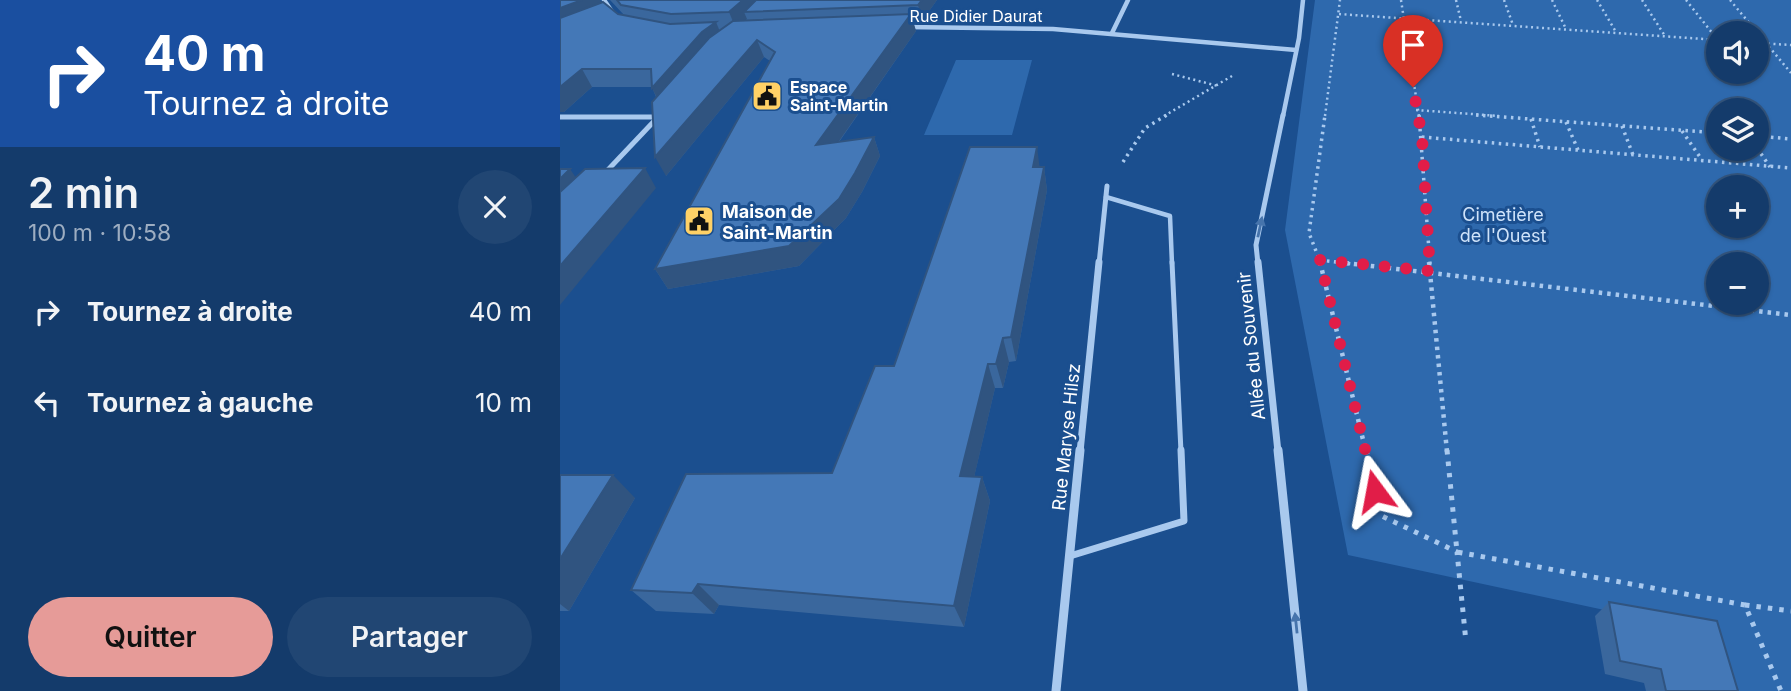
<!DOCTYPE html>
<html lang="fr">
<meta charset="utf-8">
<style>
:root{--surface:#143b6b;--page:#214673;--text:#f1f3f6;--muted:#9dadc1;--line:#33557e;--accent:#e69b98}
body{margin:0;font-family:Inter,sans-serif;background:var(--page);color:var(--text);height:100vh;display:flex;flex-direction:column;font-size:26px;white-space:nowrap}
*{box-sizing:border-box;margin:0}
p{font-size:23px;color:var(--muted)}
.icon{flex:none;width:38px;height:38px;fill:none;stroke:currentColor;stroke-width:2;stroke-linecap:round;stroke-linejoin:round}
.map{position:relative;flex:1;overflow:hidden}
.drawer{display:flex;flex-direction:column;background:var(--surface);width:560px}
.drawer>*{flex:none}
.guide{background:#1a4fa0;color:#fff;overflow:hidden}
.controls{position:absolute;left:1146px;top:21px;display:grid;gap:14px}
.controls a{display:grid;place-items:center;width:63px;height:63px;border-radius:50%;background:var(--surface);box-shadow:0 2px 5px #0004,0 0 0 2px var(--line);font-size:35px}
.pin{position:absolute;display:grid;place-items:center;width:60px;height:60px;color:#fff;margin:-72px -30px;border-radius:50% 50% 50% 0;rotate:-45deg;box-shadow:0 0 7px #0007}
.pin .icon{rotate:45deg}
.me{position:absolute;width:77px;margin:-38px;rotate:347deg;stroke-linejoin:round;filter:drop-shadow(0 0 5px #0008)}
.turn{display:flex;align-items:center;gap:24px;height:147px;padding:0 28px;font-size:32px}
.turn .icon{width:91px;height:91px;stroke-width:2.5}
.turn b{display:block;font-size:49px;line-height:60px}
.round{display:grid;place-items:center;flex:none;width:74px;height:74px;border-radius:37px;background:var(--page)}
.summary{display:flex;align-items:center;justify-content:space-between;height:119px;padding:0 28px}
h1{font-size:42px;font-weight:600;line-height:52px}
.cta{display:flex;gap:14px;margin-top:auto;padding:14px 28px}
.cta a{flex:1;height:80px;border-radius:42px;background:var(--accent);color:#111;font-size:28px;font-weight:600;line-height:80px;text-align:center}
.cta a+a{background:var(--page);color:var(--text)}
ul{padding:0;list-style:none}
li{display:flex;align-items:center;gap:21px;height:91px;padding:0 28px}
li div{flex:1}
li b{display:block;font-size:26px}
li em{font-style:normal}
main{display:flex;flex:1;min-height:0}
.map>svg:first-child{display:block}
.green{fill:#2e69ad;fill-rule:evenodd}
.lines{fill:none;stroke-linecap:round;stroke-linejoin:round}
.path-far3{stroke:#a9c9ee;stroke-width:2.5;stroke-dasharray:2 3.5;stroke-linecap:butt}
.path-far2{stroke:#a9c9ee;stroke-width:3.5;stroke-dasharray:2.5 4.5;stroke-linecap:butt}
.path-far1{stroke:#a9c9ee;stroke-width:4.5;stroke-dasharray:3.5 5;stroke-linecap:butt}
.path{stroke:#a9c9ee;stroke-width:5;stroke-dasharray:4.5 7;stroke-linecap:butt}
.lane-far2{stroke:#a9c9ee;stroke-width:4.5}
.lane-far1{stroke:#a9c9ee;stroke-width:5}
.lane{stroke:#a9c9ee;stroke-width:7}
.street-far3{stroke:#a9c9ee;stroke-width:4.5}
.street-far2{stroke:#a9c9ee;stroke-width:5}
.street-far1{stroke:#a9c9ee;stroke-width:7}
.street{stroke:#a9c9ee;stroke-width:9}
.wall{fill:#3a679d}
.shaded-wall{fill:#305480}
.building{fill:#4478b7;stroke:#305480;stroke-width:2}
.oneway{fill:#4674ac}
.route{stroke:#e11d48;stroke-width:12;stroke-dasharray:0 21.6}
.labels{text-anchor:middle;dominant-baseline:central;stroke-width:6;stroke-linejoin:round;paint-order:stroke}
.far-street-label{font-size:16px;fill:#fff;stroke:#1b4f8f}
.far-poi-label{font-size:16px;font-weight:bold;fill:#fff;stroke:#1b4f8f;text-anchor:start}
.poi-label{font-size:18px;font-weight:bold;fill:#fff;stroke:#1b4f8f;text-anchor:start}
.park-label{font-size:18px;fill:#cfe3fa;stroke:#1b4f8f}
.street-label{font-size:18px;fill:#fff;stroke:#1b4f8f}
</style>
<main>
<section class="drawer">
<div class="guide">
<div class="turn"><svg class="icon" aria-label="right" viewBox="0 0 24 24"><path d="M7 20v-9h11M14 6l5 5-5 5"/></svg><div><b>40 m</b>Tournez à droite</div></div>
</div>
<div class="summary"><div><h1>2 min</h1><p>100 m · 10:58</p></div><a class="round"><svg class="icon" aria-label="close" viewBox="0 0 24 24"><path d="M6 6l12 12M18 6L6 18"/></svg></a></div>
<ul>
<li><svg class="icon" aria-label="right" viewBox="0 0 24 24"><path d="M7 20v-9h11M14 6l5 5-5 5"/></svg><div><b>Tournez à droite</b></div><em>40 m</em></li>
<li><svg class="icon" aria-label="left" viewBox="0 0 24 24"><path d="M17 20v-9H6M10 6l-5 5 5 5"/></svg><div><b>Tournez à gauche</b></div><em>10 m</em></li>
</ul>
<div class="cta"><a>Quitter</a><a>Partager</a></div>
</section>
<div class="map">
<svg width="1231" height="691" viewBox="0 0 1231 691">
<rect width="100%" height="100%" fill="#1b4f8f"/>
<!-- green -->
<g class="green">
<path d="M755,0h476v691h-78l-20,-62 -345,-74 -63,-325zM1158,33h39v39h-39zM1158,110h39v39h-39zM1158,187h39v39h-39zM1158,264h39v39h-39z"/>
<path d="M396,60h76l-20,75h-88z"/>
</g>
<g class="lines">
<!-- path-far3 -->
<g class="path-far3">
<path d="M841,0l18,116"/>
<path d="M896,0l5,21"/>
<path d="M944,0l9,25"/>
<path d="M992,0l14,29"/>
<path d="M1037,0l19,32"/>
<path d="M1082,0l23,36"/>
<path d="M1126,0l31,39"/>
<path d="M1170,0l61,73"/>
<path d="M779,14l379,26"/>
<path d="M1197,43l34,2"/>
<path d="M612,74l46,12"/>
<path d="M856,110l83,6"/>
<path d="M604,116l68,-40"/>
<path d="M765,116l15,-116"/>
</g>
<!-- path-far2 -->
<g class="path-far2">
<path d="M859,115l11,149"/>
<path d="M916,115l242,18"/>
<path d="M971,119l9,28"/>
<path d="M1006,122l12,28"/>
<path d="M1062,126l11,29"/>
<path d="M1122,131l20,29"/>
<path d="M1197,136l34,3"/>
<path d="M862,137l369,31"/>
<path d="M1197,148l13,19"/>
<path d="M563,162l22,-34 22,-13"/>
<path d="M760,260l32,4"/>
<path d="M761,264l-12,-31 16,-118"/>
</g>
<!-- path-far1 -->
<g class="path-far1">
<path d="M760,262l46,190"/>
<path d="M777,262l454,53"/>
<path d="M869,262l18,190"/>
</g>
<!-- path -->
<g class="path">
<path d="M806,450l16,66 75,36 9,90"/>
<path d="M887,450l10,102 288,53 36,86"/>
<path d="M1185,605l46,6"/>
</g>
<!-- lane-far2 -->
<path class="lane-far2" d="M546,197l64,19 2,48"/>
<!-- lane-far1 -->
<path class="lane-far1" d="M612,262l9,190"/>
<!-- lane -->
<path class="lane" d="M510,556l114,-35 -3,-71"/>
<!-- street-far3 -->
<g class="street-far3">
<path d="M44,0l9,13"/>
<path d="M346,27l147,2 243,21"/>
<path d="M552,33l16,-33"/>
<path d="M723,116l16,-78 4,-38"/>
</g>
<!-- street-far2 -->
<g class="street-far2">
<path d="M0,117h98"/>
<path d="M44,174l54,-57"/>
<path d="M539,264l8,-78"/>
<path d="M698,264l-2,-19 27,-130"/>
</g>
<!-- street-far1 -->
<g class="street-far1">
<path d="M698,262l20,190"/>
<path d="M520,452l19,-190"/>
</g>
<!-- street -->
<g class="street">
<path d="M718,450l25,241"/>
<path d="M496,691l24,-241"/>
</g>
</g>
<!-- wall -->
<g class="wall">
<path d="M0,0h40l1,3 17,11 6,1 -14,-15h327l-15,21 -9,1 3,9 -77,111 35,-5 6,19 -18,36 -16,26 -47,48 -131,23 -13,-20 115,-208 -6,-4 -98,119 -10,-79 -4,-10h-60l-28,25z"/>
<path d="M480,167h4l3,23 -31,171 -7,1 -6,26h-8l-21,89h8l8,24 -26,126 -245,-22 -5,9 -58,-3 -25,-21 201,-117 62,-107z"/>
<path d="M0,475l75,23 -66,113h-9z"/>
<path d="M1049,602l129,89h-92l-2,-8 -39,-9 -10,-58z"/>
</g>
<!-- shaded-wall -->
<g class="shaded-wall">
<path d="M22,0h18l6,11 -46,18v-21z"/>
<path d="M183,0h23l-22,12 3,7 -11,10 -7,-17z"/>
<path d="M362,0h15l-15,21 -4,-16z"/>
<path d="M351,14l5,17 -93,133 -7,-19z"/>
<path d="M156,22l7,17 -62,67 -9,-18 50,-56z"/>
<path d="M197,40l7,17 -98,119 -11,-19z"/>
<path d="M22,69l10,18 -28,25h-4v-25z"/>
<path d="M314,137l6,19 -18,36 -16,26 -47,48 -131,23 -13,-20z"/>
<path d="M477,147l3,23 -7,-3z"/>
<path d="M484,167l3,23 -31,171 -5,-24z"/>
<path d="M85,168l11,20 -96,117v-39z"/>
<path d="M10,169l13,19 -23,25v-34z"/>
<path d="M443,338l6,24 -6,26 -7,-24z"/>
<path d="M428,364l7,24 -26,111 -9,-23z"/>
<path d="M53,475l22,23 -66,113 -9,-7v-45z"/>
<path d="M422,477l8,24 -26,126 -10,-21z"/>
<path d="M138,584l21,21 -5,9 -22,-21z"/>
</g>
<!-- building -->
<g class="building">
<path d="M0,0h22l-22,8z"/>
<path d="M57,0h126l-14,12 -58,2 -50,-9z"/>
<path d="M196,0h166l-4,5 -174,7z"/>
<path d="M43,2l15,12 52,10 46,-2 -14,10 -50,56 -1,-19h-69l-22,18v-69z"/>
<path d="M351,14l-95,131 58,-8 -19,36 -16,26 -50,47 -134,23 120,-217 -18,-12 -102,117 -3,-55 57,-64 24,-17z"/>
<path d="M410,147h67l-4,20h11l-33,170 -8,1 -7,26h-8l-28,112 22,1 -28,129 -256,-22 -6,9 -61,-3 55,-116 146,-1 43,-107h19z"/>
<path d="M85,168l-85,98v-74l25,-23z"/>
<path d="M0,169h10l-10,10z"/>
<path d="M0,475h53l-53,84z"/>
<path d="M1049,602l108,19 21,70h-72l-5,-22 -41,-8z"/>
</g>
<!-- one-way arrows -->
<defs><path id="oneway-solid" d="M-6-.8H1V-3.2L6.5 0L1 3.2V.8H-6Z" transform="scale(1.75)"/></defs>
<g class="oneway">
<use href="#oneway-solid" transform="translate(700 227) rotate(-78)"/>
<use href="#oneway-solid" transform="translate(736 623) rotate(-96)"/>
</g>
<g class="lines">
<!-- route -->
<path class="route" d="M815,491l-55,-231 110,11 -8,-134 -9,-50"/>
</g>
<!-- icons -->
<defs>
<g id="civic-square" transform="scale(1.575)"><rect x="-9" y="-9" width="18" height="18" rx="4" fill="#ffd166" stroke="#1b4f8f"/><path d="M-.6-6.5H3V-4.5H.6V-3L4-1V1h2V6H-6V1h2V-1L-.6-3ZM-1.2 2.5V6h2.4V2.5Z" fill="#111"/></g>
</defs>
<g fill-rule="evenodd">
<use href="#civic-square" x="207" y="96"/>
<use href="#civic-square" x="139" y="221"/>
</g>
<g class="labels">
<!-- far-street labels -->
<g class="far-street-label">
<text x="416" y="16">Rue Didier Daurat</text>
</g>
<!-- far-poi labels -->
<g class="far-poi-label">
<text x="230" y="87">Espace<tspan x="230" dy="18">Saint-Martin</tspan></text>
</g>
<!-- poi labels -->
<g class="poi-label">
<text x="162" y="211">Maison de<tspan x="162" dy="21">Saint-Martin</tspan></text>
</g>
<!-- park labels -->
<g class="park-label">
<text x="943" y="214">Cimetière<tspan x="943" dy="21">de l'Ouest</tspan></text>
</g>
<!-- street labels -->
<g class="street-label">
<text transform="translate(691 346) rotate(-96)">Allée du Souvenir</text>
<text transform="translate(506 437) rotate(-84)">Rue Maryse Hilsz</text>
</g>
</g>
</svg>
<div class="controls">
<a><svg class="icon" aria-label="sound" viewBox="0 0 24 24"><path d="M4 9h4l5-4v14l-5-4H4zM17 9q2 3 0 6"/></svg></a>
<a><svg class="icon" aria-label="layers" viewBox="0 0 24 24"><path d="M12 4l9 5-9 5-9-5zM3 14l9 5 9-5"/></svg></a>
<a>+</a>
<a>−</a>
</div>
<div class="pin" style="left:853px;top:87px;background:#d93025"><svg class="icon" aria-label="arrive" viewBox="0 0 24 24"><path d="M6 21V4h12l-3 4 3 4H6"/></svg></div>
<svg class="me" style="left:815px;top:491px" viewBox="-20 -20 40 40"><path d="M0-17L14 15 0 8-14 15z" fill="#e11d48" stroke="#fff" stroke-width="4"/></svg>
</div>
</main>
